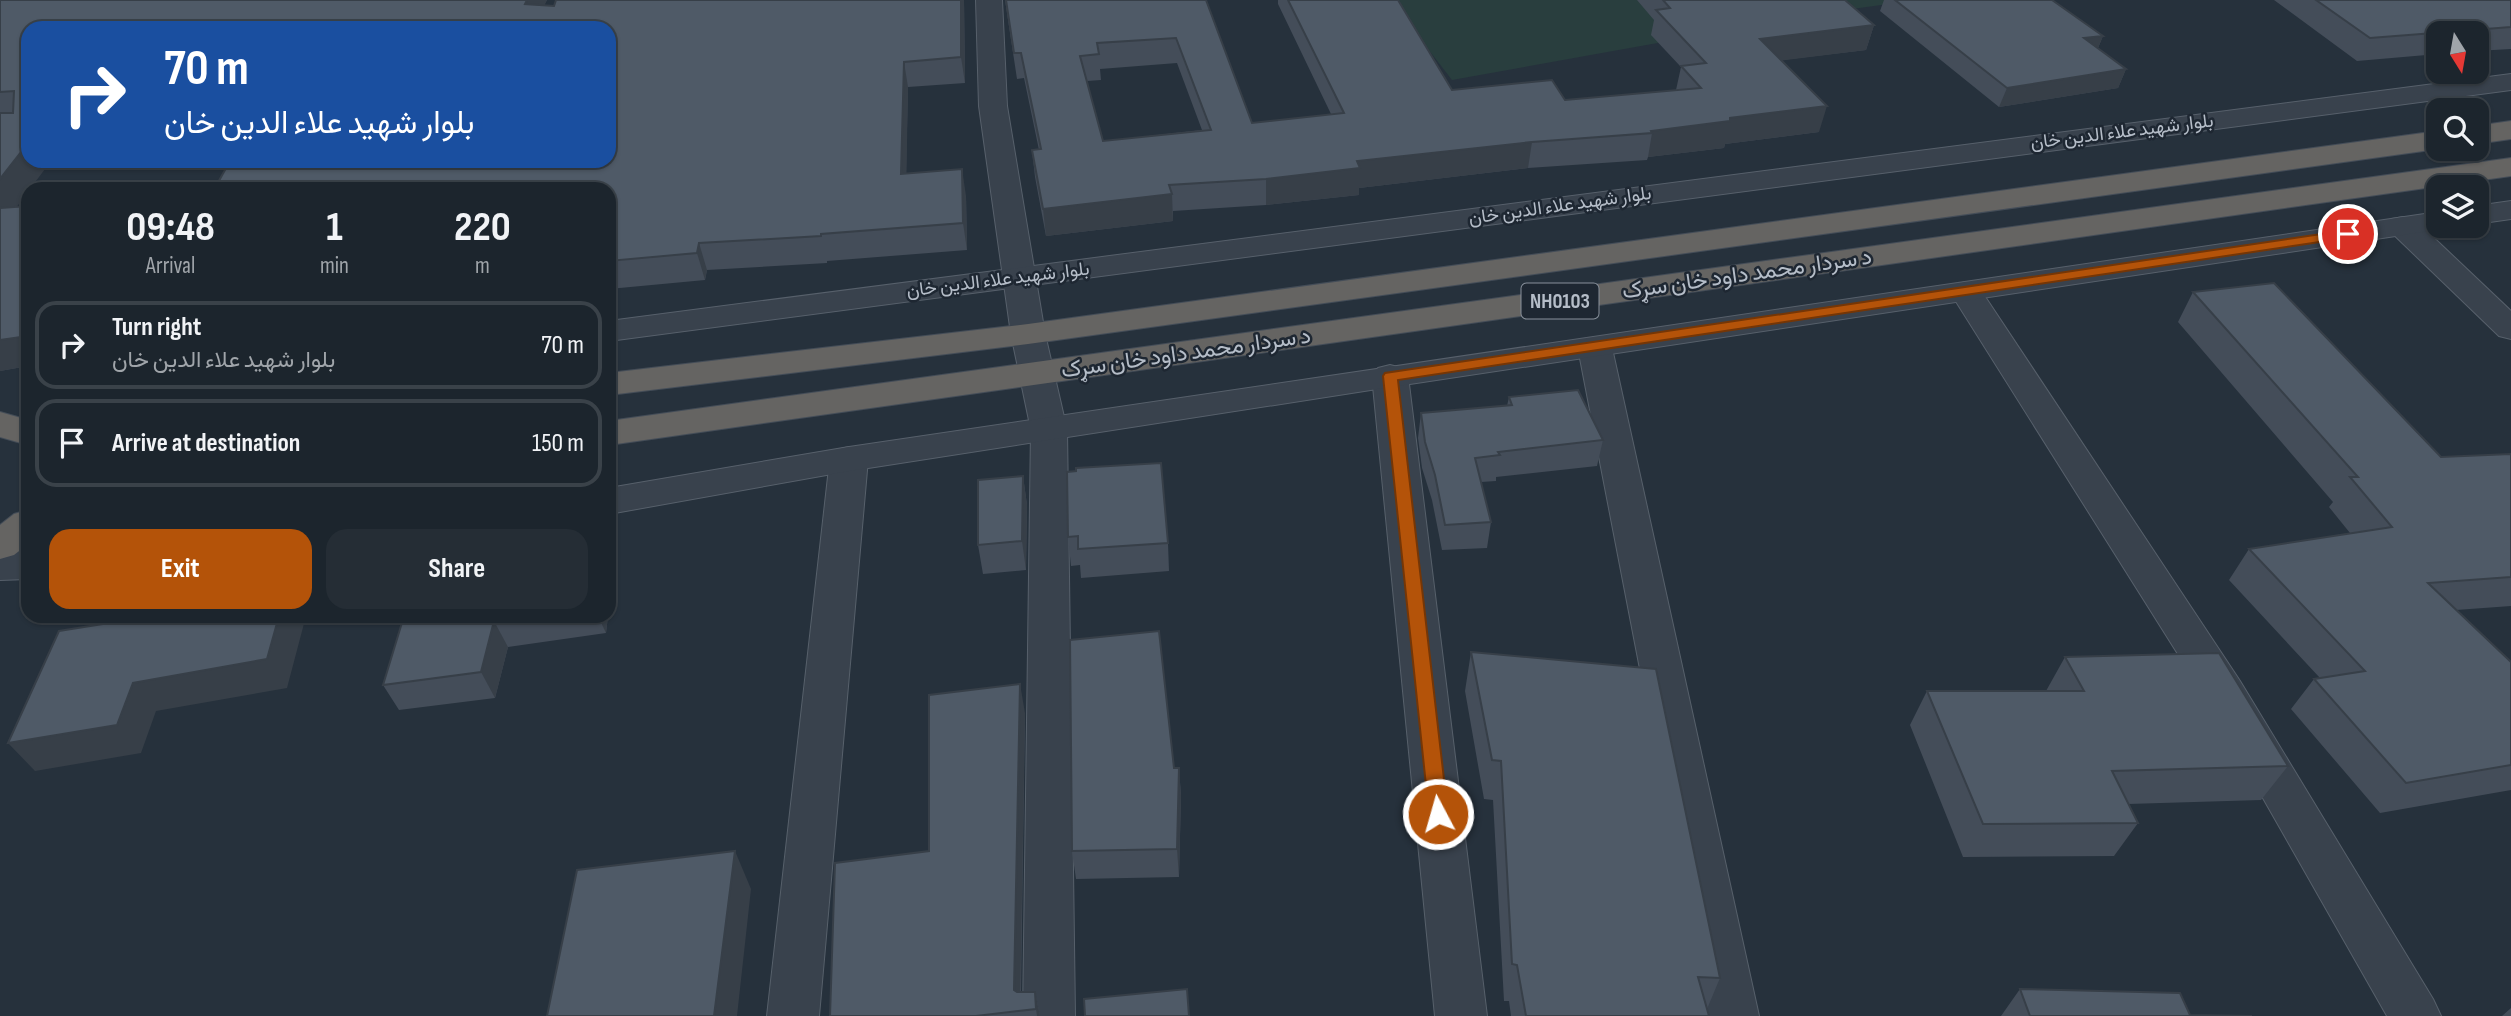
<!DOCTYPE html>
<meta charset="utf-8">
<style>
:root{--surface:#1c252d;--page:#252d35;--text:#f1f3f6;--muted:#a0a5aa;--line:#3a4249;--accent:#b45309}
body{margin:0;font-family:"Sofia Sans Condensed",Vazirmatn,sans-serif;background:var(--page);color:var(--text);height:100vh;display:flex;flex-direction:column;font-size:26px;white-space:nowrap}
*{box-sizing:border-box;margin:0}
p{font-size:23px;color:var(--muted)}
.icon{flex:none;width:38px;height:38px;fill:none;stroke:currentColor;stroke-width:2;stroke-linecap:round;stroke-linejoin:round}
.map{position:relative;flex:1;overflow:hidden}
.details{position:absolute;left:21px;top:182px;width:595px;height:441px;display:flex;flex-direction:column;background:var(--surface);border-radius:21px;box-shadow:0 2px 5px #0004,0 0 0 2px var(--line)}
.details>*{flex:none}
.guide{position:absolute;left:21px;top:21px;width:595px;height:147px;border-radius:21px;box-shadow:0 2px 5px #0004,0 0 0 2px var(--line);background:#1a4fa0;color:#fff;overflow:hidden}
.needle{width:46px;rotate:169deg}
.controls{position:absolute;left:2426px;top:21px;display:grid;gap:14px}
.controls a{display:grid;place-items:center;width:63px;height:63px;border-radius:14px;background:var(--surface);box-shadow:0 2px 5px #0004,0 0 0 2px var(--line);font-size:35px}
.pin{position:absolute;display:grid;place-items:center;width:60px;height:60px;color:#fff;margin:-30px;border:4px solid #fff;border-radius:50%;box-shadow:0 2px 7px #0007}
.me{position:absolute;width:77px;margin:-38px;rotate:354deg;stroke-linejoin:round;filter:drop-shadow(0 0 5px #0008)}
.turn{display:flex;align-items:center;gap:24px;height:147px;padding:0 28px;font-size:32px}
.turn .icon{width:91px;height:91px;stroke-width:2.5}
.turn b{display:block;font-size:49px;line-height:60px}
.eta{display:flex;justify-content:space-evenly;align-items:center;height:119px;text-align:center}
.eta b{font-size:42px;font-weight:700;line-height:49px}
.cta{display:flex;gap:14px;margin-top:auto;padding:14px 28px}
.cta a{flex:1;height:80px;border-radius:21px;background:var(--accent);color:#fff;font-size:28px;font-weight:700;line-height:80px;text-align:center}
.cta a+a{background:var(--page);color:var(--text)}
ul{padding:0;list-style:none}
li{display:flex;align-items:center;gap:21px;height:88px;margin:0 14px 10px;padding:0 14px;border:4px solid var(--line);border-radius:21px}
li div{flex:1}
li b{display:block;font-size:26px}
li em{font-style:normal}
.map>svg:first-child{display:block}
.green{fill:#293e3e}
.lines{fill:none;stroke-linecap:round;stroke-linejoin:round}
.minor-casing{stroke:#57606b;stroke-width:2}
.tertiary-casing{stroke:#57606b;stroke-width:2}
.trunk-casing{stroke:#444d58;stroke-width:2}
.minor{fill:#39424d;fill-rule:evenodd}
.tertiary{fill:#39424d;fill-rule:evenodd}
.trunk{fill:#656462;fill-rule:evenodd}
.wall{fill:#444d59;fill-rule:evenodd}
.shaded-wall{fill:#373f48}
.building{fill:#4f5a67;stroke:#373f48;stroke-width:2;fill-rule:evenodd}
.route{fill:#b45309;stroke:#753606;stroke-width:2}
.labels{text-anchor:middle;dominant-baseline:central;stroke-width:5;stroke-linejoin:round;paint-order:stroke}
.far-street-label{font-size:19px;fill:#b5bdc8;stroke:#1e2732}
.shield{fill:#1e2732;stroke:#88909b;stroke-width:2}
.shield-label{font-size:21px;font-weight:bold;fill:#b5bdc8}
.street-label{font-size:23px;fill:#b5bdc8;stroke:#1e2732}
</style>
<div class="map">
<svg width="2511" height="1016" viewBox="0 0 2511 1016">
<rect width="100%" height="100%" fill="#26313c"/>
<!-- green -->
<path class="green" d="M1390,0h528l-88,12 -378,68z"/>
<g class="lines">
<!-- minor casing -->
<g class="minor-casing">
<g id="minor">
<path d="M976,0h26l5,106 38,228 22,96 8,586h-52l8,-586 -20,-96 -32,-228z"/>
<path d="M2403,217l11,2 97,92v28l-12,-3 -107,-103 -5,-7 5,-7z"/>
<path d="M1966,282l12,3 4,7 258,389 193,318 8,17h-54l-177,-311 -260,-413 4,-7z"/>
<path d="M1595,337l12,4 5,7 147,668h-52l-129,-668 5,-7z"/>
<path d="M1390,365l12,3 6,8 79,640h-52l-63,-640 6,-8z"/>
<path d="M849,447l13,3 6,9 -49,557h-52l63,-557 6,-9z"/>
</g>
</g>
<!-- tertiary casing -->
<g class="tertiary-casing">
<g id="tertiary">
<path d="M2511,74v16l-1902,251v-20z"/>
<path d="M2511,201v18l-35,5v-18z"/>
<path d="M2438,212v14h12l-1,2 -1059,159 -541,84 -240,43v-26l240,-41z"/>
<path d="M28,551v28l-28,1v-28z"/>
</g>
</g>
<!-- trunk casing -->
<g class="trunk-casing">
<g id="trunk">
<path d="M2511,121v18l-35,5v-18z"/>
<path d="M2438,131v18l-1410,195 -419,51v-22l419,-49z"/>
<path d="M2511,158v18l-1902,269v-24z"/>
<path d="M0,412l28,8v25l-28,-8z"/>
<path d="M28,510v34l-14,11 -14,4v-34l14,-11z"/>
</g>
</g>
<!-- minor -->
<use href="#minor" class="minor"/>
<!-- tertiary -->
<use href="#tertiary" class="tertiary"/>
<!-- trunk -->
<use href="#trunk" class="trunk"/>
</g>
<!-- wall -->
<g class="wall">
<path d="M0,0h547l-3,5 10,1 2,-6h408l1,83 -57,4 -2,86 60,23 1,54 -140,11v2l-120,7 -2,10 -96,9v-100h-410l275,-28 -2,3 9,1 128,-137h-581l-11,179 11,-1v160l-28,5z"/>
<path d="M1005,0h201l46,123 79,-9 -53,-110v-4h120l54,90 113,10 111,-10 5,-23 -30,-32 3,-15 -17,-20h94l143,25 -8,25 -84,10 37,72 -94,12 -1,4 -76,9 -1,3 -119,8 -169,20v7l-93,10 -93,6v10l-127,15 -11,-59 -3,-27h7l-15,-72 -7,1zM1177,63l25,67 -99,11 -16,-60 14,-1 -1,-11z"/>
<path d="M1884,0h168l51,36 -5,12 28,21 -8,19 -119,19 -119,-96z"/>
<path d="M2274,0h237v49l-35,2v-18h-38v21l-81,7z"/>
<path d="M2193,292l248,165 70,-3v152l-55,4 55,52v128l-131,23 -89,-104 23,-30 6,-1 -91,-98 20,-31 101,-16 -21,-26 4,-5 -155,-180z"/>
<path d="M1509,397l94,43 -6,26 -101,11v4l-15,1 10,40 -4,26 -45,2 -10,-50 -10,-32 -4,-30 3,-25 86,-7z"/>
<path d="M1067,472l101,71 1,28 -88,7 -1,-13 -9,1 -3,-29z"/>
<path d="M1023,476l4,29 -1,65 -43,4 -5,-29z"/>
<path d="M404,616h204l-2,17 -98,14 -13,51 -96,12 -16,-25z"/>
<path d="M1471,652l249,326 -13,31 2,7h-198l-2,-15h-5l-11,-201 -9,-1 -19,-108z"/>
<path d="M2065,657l223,109 -27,34 -133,4 10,19 -24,33 -151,1 -53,-132 17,-34h119z"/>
<path d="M1025,713l-4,279h14l5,24h-210l99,-165z"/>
<path d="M1174,768h5l2,28 -2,81 -103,2 -4,-28z"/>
<path d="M2020,989l170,26 62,1h-251z"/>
<path d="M2511,1008v8h-9z"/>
</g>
<!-- shaded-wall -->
<g class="shaded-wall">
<path d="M527,0h20l-13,28 -9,-24z"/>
<path d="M961,0h3l1,83 -4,-26z"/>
<path d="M1874,25l-8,25 -112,14 6,-25z"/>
<path d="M2103,36l-8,19 -11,-17z"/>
<path d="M904,62l4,25 -2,114 -5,-27z"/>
<path d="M2126,69l-8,19 -119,19 8,-19z"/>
<path d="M1827,106l-8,26 -94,12 -1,4 -76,9 4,-24 -1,-2 79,-13z"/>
<path d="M1532,142l-4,26 -169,20v7l-93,10v-26l91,-18z"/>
<path d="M28,143v18h23l-21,28h-2v3l-28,37v-50z"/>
<path d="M449,161h25l-14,28 -12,-26z"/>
<path d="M962,169l4,27 1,54 -4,-27z"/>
<path d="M1172,194l1,27 -127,15 -3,-27z"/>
<path d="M699,243l8,27 -2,10 -8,-27z"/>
<path d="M28,336v30l-28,5v-31z"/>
<path d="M1023,476l4,29 -1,65 -4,-29z"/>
<path d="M609,559l5,13 -5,38z"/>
<path d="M279,616h27l-19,72 -131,23 -15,42 -106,18 -27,-28 125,-60z"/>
<path d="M598,616h10l-2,17z"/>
<path d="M494,621l14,26 -13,51 -14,-26z"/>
<path d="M1020,684l5,29 -5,298 -6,-21z"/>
<path d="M1179,768l2,28 -2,81 -2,-28z"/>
<path d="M735,851l16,38 -14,127h-23z"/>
<path d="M1035,992l5,24h-3l-1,-7z"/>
</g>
<!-- building -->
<g class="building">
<path d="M0,0h527l-2,4 29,2 2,-6h405v57l-57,5 -3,112 61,-5 1,54 -142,11v2l-122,7 -2,10 -88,8v-72h-410l1,-2 16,-1 14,-25h219l-1,2 33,2 2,-4h126v-133h-581v115l-28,36v-66h13l1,-22 -14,1z"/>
<path d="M1006,0h200l46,123 92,-10 -56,-113h110l54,90 100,-10 13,20 136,-12 -20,-22 25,-3 -50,-53 14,-2 -7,-8h182l29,25 -114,14 67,67 -97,12v3l-79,10 1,2 -120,9 -175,19 3,7 -94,11 -97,6 3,9 -129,15 -11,-59 9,-1 -20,-96h-7zM1176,38l35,92 -108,11 -23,-85 19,-2 -2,-11z"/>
<path d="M1895,0h157l51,36 -19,2 42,31 -119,19z"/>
<path d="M2316,0h195v27l-141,11z"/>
<path d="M28,206v130l-28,4v-132z"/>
<path d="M2274,283l167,174 70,-3v123l-83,6 83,79v103l-105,18 -92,-104 51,-8 -116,-122 143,-22 -42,-50h8l-165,-185z"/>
<path d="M1578,390l25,50 -105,12 2,3 -25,3 16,64 -46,3 -10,-50 -10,-33 -4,-29 91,-8 -3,-8z"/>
<path d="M1161,463l7,80 -90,6v-13l-10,1 -1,-65 9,-1v-3z"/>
<path d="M1023,476l-1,65 -44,4v-65z"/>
<path d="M153,616h126l-12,43 -134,24 -16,42 -109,18 51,-112z"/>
<path d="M404,616h125l-35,5 -13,51 -98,13z"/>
<path d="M1159,631l15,137h5l-2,81 -105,2 -2,-211z"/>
<path d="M1471,652l185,17 64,309 -22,-1 11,39h-183l-9,-51 -5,-1 -11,-203 -9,-1z"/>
<path d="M2219,653l69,113 -176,5 26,52 -155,1 -56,-133h157l-19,-34z"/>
<path d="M1020,684l-6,306 3,2h18l1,17 -60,7h-146l5,-153 94,-12v-156z"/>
<path d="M735,851l-21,165h-167l30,-146z"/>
<path d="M1187,989l2,27h-104l-1,-17z"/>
<path d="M2020,989l160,4 10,22 62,1h-222z"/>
</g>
<!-- route -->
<path class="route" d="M2348,230l7,4 -2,3 -955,143 50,434 -3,5 -7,3 -7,-3 -2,-5 -46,-438 2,-3z"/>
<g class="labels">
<!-- far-street labels -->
<g class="far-street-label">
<text transform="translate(2122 132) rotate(-7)">بلوار شهید علاء الدین خان</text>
<text transform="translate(1560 206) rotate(-8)">بلوار شهید علاء الدین خان</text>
<text transform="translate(998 280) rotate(-7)">بلوار شهید علاء الدین خان</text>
</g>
<!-- shield labels -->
<rect class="shield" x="1521.5" y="283.5" width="77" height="35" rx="5"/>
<g class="shield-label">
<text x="1560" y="301">NH0103</text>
</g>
<!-- street labels -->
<g class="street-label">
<text transform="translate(1747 274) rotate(-8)">د سردار محمد داود خان سړک</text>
<text transform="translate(1186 353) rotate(-8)">د سردار محمد داود خان سړک</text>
</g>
</g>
</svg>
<div class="controls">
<a><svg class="needle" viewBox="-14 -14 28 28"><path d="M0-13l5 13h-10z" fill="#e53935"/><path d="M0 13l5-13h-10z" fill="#a0a5aa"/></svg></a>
<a><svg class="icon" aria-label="search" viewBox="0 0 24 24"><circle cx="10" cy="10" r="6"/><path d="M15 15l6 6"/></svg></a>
<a><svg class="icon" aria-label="layers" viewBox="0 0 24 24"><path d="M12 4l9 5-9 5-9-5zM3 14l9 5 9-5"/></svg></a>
</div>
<div class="pin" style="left:2348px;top:234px;background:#d93025"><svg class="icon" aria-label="arrive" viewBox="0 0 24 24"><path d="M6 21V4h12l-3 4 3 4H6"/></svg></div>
<svg class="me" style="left:1438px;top:814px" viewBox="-20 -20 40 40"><circle r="17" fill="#b45309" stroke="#fff" stroke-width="3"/><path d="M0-11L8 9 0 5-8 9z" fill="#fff"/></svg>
<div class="guide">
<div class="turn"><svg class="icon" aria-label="right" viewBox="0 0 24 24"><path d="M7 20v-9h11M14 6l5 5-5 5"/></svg><div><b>70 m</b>بلوار شهید علاء الدین خان</div></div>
</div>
<section class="details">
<div class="eta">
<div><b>09:48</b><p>Arrival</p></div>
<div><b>1</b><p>min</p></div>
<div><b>220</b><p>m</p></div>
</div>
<ul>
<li><svg class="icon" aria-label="right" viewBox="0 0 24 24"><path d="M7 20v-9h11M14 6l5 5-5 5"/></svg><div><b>Turn right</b><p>بلوار شهید علاء الدین خان</p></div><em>70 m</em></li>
<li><svg class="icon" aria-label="arrive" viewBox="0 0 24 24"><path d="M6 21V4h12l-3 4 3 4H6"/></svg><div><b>Arrive at destination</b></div><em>150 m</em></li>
</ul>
<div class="cta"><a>Exit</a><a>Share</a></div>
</section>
</div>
